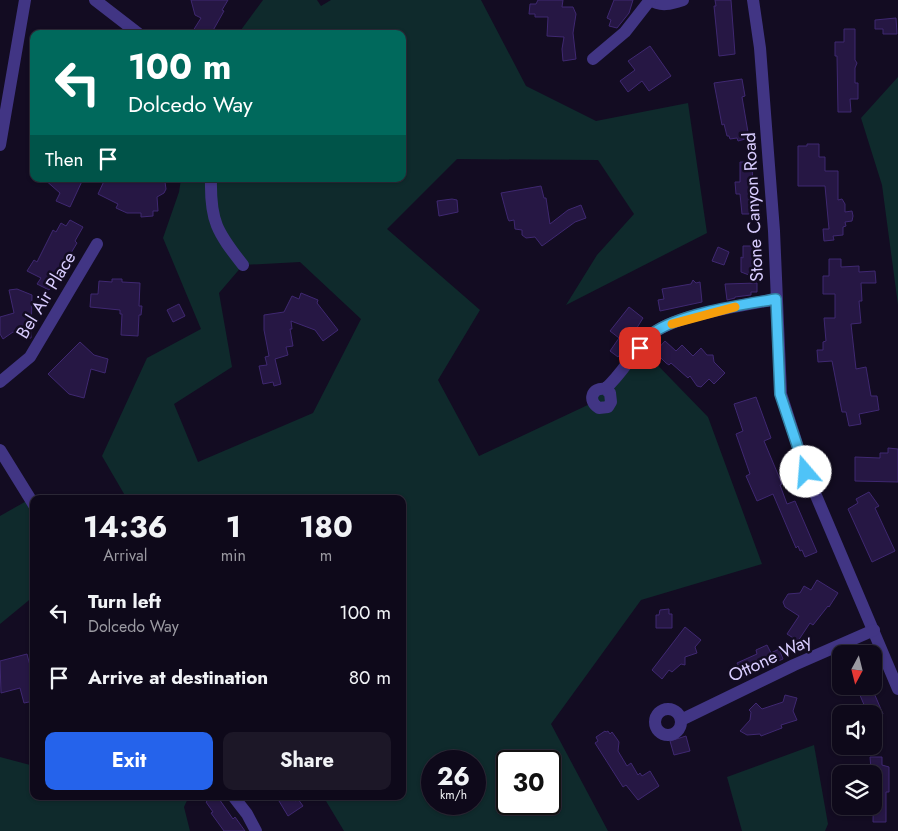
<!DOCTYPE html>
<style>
:root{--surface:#0e091a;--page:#1c1727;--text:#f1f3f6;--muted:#9b9aa2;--line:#2e2a39;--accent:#2563eb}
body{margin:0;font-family:Jost,sans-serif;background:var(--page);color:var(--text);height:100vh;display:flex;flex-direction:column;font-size:19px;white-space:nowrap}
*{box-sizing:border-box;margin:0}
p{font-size:16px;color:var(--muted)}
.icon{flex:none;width:28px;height:28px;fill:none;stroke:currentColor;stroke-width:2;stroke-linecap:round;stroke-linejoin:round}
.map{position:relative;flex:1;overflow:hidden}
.panel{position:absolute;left:30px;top:495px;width:376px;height:305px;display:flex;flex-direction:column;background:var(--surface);border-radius:10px;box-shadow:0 1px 4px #0004,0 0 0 1px var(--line)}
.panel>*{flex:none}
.banner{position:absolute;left:30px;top:30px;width:376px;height:152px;border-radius:10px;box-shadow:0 1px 4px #0004,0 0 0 1px var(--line);background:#00695c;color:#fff;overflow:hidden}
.needle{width:32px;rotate:187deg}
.tools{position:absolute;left:832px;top:645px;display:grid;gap:10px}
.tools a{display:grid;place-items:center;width:50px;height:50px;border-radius:10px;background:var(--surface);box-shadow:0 1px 4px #0004,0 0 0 1px var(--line);font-size:25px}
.speed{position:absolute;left:421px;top:750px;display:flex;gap:10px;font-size:25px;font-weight:700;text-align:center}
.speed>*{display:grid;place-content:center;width:65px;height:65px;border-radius:50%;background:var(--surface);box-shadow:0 1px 4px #0004,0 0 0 1px var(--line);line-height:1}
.speed small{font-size:12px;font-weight:400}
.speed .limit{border:2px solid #111;border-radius:8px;background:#fff;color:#111}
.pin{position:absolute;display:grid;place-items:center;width:42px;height:42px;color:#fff;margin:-21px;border-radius:10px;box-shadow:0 2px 8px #0006}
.me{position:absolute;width:55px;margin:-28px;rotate:342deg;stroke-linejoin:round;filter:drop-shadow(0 0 4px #0008)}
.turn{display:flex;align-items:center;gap:18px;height:105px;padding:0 15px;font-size:22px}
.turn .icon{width:65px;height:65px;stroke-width:2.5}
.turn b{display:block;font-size:35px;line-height:42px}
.then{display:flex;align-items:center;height:48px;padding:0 15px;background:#0003;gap:10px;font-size:19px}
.eta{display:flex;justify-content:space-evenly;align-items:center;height:85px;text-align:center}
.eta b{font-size:30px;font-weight:700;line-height:35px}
.primary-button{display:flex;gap:10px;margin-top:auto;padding:10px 15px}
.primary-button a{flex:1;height:58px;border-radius:10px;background:var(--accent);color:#fff;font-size:20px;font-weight:700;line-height:58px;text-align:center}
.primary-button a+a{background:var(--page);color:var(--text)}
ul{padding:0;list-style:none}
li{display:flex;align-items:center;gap:15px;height:65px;padding:0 15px}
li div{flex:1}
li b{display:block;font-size:19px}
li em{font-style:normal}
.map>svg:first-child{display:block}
.green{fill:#0f2a2c;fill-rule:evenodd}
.building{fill:#261744;stroke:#3f2871}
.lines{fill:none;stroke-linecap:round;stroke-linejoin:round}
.minor{stroke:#413584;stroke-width:12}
.route-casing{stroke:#337fa1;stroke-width:12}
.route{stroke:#4fc3f7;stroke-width:9}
.slow{stroke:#f59e0b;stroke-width:9}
.labels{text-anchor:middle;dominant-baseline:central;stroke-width:5;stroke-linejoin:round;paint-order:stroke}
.street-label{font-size:18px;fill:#d9cdff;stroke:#130c22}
</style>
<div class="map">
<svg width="898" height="831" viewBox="0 0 898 831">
<rect width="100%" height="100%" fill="#130c22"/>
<!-- green -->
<g class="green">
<path d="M263,0h54l4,6 10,-6h150l45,86 70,35 92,-18 19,130 -141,72 31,-50 37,-41 -36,-54 -141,-1 -70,70 93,81 -42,70 41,76 113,-53 48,-56 68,70 54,147 -121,36 -90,124 57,107h-264l-21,-35h79v-297h-275l-25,-43 45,-98 54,-29 -38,-91 16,-46 2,-13h221v-145h-164zM300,262l61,57 -48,94 -115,49 -24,-58 58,-37 -13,-74 24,-28zM432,761h43v43h-43zM508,761h42v43h-42z"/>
<path d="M898,77v228l-16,-120 -21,-67z"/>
<path d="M30,499l4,7v90l-34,28v-108z"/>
<path d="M814,745l14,79 -3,7h-83l-15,-54z"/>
<path d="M0,757l34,9v30h155l-5,11 6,24h-190z"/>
</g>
<!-- building -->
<g class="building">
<path d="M191,0h37l-6,10 2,1 -13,23h-20l10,-16 -6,-3z"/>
<path d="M538,0h25l-1,7h11l3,7 -3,19 3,26 -13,2 -1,-12 2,-12 -17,-1 1,-19h-13v-3h-6l1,-10h6z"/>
<path d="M614,0h19l-4,13 -12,15 -8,-2 2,-6 -4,-2z"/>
<path d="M715,0h16l4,54 -16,2 -5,-50h2z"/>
<path d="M896,18l1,16h-14v-5h-8v-9z"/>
<path d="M844,29h11v31l2,3 -2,5v15h3v16h-8l1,13h-13l-1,-56h-2v-14h9z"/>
<path d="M650,46l21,30 -22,15 -7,-10 -14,11 -8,-11 15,-11 -7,-9z"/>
<path d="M742,79l3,17 -3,1 7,41 -11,3 -1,-3 -7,1 -1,-3h-2l-3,-12 -2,1 -8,-42z"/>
<path d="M807,144h12v13h6v14h13v29l4,-1 3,5v8l7,-1 1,5 -1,5 -7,1 1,4 -3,1v8l-10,1 1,4 -10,1 -1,-12h6l-4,-43h-27v-40h9z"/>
<path d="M740,162h12l2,52h-12l-2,-20h-4l-1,-12h5z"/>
<path d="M44,179h39l-13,28 -14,-6 4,-8z"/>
<path d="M105,179h55l5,3 1,7 -2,4 -7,4 1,14h-5v5l-12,1v-4h-14l-11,-5 2,-4 -20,-10z"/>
<path d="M541,186l3,12h2l4,26 18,-14 13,-5 5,13 -11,4 -33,24 -7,-9 -9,1 -4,-3v-5l-7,-1 -1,-9 -5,1 -1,-2 -7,-26z"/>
<path d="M452,199l5,1 1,12 -19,4 -2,-15z"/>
<path d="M70,220l13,7 -8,14 2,2 -28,47 -12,-6 4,-6 -14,-7 7,-11 3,2 16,-32 3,2 5,-9 5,3z"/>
<path d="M743,246h14v32l-16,-6v-15l2,1z"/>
<path d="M718,247l11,5 -5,13 -12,-4z"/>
<path d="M829,259h12v8l18,-1v6l16,-1 1,12h-15l1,18h-3l2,22 -10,1 5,45 10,-2 5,29h6l2,14 -20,4 2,10 -12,2 -3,-14h-4l-10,-51 -14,1 -1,-12h6v-8l3,-1 -2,-23h11v-24h-12v-18h6z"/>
<path d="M112,279h10v3l18,1 -1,23h3l-1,9h-2l-1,21 -17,-1 1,-21h-2v-4l-30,-3 1,-13h7l1,-13 13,1z"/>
<path d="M693,280l3,3 4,-1 2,20 -42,9 -2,-11 6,-1 -2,-10 29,-5z"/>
<path d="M757,283v9h-6v3l-16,2v1l-8,2 -2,-16z"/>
<path d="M17,289l15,6 -1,43h-7l-11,-6 -10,7 -3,-5v-17l14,-4 -5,-23z"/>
<path d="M301,293l17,7 -1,3 21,27 -15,11 -8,-11 -24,-9 1,8h-2l3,17 -7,1 2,8 -13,4 6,25 -7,2 -1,-4 -10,2 -4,-18 8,-1 -2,-8 4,-1 -5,-26v-15l20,-3 8,-16 7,3z"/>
<path d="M179,304l6,12 -12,6 -6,-12z"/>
<path d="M629,307l14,11 -13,21 1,1 -13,17 -8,-6 9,-13 -9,-7z"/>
<path d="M665,341l11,10 6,-6 11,11 8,-8 6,7h6l1,7 11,11 -11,11 -5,-5 -8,8 -4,-1 -7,-10 -2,2 -17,-15 -2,2 -3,-2 -11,-11z"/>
<path d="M80,342l14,13 14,4 -3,14 -14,-4 -7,29 -15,-4 -21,-20z"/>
<path d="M756,397l15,41 -7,3 18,43 -2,1 7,19 8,-3 22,51 -12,5 -3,-7 -2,1 -2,-5 -2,2 -23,-54 -16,7 -11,-25 4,-2 -14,-40 7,-3 -9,-27z"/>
<path d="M888,448l10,1v33l-43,-1v-24l25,1v-5h8z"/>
<path d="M869,492l10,14 -4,2 20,43 -23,11 -24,-53 10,-6 -2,-4z"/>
<path d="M817,580l21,13 -9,14 -1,-1 -15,19 -3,-2 -12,18 -11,-7 12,-18 -14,-9 -2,-5 5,-8 12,-1 4,-7 7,4z"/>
<path d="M669,609v5h3v14h-16v-13h3l1,-5z"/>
<path d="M685,627l16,13 -6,7 2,6 -12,4v8l-4,-1 -9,8 -3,-2 -7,9 -10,-9z"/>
<path d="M767,645l4,8 8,-4 4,10 -39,18 -7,-14 20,-9 -1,-4z"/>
<path d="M27,654l7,27v20l-10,2 -4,-15 -19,5 -1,-32z"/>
<path d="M856,686h15l12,28h-15z"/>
<path d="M785,695l12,3 -4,13 4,9 -16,5 1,3 -21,8 -1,-2 -13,1 -7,-4 10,-11 1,-8 -2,-2 7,-7 6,6 21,-7z"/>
<path d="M605,731l1,1 2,-1 2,3 2,-2 5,7 2,3 -1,9 9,15 4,-3 7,12 2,-2 2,3 8,-5 9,15 -21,14 -12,-15 -3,2 -28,-44 3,-2 -2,-4z"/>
<path d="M686,736l4,15 -16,4 -4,-14z"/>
<path d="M870,757h12v8l7,2v25h-3v30h-13l1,-54 -3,1z"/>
<path d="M213,796h4l16,23 2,-2 10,14h-21l-13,-18 2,-1 -7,-10z"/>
<path d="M276,796h16l3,5 3,-2 5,7 -15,10z"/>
</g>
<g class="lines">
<!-- minor -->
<g class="minor">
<path d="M95,0l44,34"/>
<path d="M650,0c11,7 21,4 33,0"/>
<path d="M753,0l7,48 14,183 7,163 25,78 92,217"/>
<path d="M593,59l32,-27 25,-32"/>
<path d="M0,145l25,-145"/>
<path d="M211,179c-1,42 6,53 32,86"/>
<path d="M0,382l30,-25 67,-113"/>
<path d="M605,389l5,4 1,9 -3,5 -9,1c-12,-7 -7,-21 6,-19 18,-16 28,-37 45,-53 21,-21 96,-31 126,-37"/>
<path d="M0,450l34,55"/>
<circle cx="668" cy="722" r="13"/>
<path d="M681,720l113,-55 80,-35"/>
<path d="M233,796l14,18 9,17"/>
</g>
</g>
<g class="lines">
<!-- route casing -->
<g class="route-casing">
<path id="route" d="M640,348c4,-5 8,-11 13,-15 28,-20 88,-28 123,-34l4,95 26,78"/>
</g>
<!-- route -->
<use href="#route" class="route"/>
<!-- slow -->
<path class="slow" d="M672,324l63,-17"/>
</g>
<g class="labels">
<!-- street labels -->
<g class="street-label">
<text transform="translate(753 207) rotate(-93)">Stone Canyon Road</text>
<text transform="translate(46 295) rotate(-59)">Bel Air Place</text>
<text transform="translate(770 658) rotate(-25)">Ottone Way</text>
</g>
</g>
</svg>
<div class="tools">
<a><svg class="needle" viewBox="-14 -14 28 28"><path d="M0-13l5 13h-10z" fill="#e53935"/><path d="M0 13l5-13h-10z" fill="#9b9aa2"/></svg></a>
<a><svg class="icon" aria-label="sound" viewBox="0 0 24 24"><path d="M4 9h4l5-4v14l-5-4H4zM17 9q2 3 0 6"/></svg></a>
<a><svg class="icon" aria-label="layers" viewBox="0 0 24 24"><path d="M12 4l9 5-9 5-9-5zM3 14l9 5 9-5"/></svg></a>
</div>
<div class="speed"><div>26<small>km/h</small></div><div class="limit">30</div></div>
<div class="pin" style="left:640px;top:348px;background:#d93025"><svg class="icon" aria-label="arrive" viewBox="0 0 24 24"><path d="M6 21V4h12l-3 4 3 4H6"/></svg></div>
<svg class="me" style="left:806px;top:472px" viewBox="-20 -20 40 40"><circle r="19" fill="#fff"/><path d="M0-13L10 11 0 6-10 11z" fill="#4fc3f7"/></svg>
<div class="banner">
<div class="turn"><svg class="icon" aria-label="left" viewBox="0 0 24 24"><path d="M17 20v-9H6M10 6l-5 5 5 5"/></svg><div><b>100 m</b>Dolcedo Way</div></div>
<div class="then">Then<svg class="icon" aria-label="arrive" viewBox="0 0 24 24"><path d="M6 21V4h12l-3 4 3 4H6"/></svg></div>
</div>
<section class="panel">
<div class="eta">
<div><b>14:36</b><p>Arrival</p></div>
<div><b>1</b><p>min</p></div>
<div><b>180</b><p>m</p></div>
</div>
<ul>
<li><svg class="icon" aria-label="left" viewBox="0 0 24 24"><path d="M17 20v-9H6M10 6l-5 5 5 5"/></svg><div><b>Turn left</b><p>Dolcedo Way</p></div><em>100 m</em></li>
<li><svg class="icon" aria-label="arrive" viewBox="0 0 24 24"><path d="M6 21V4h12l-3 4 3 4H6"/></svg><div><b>Arrive at destination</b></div><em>80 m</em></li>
</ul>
<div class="primary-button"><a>Exit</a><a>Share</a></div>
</section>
</div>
